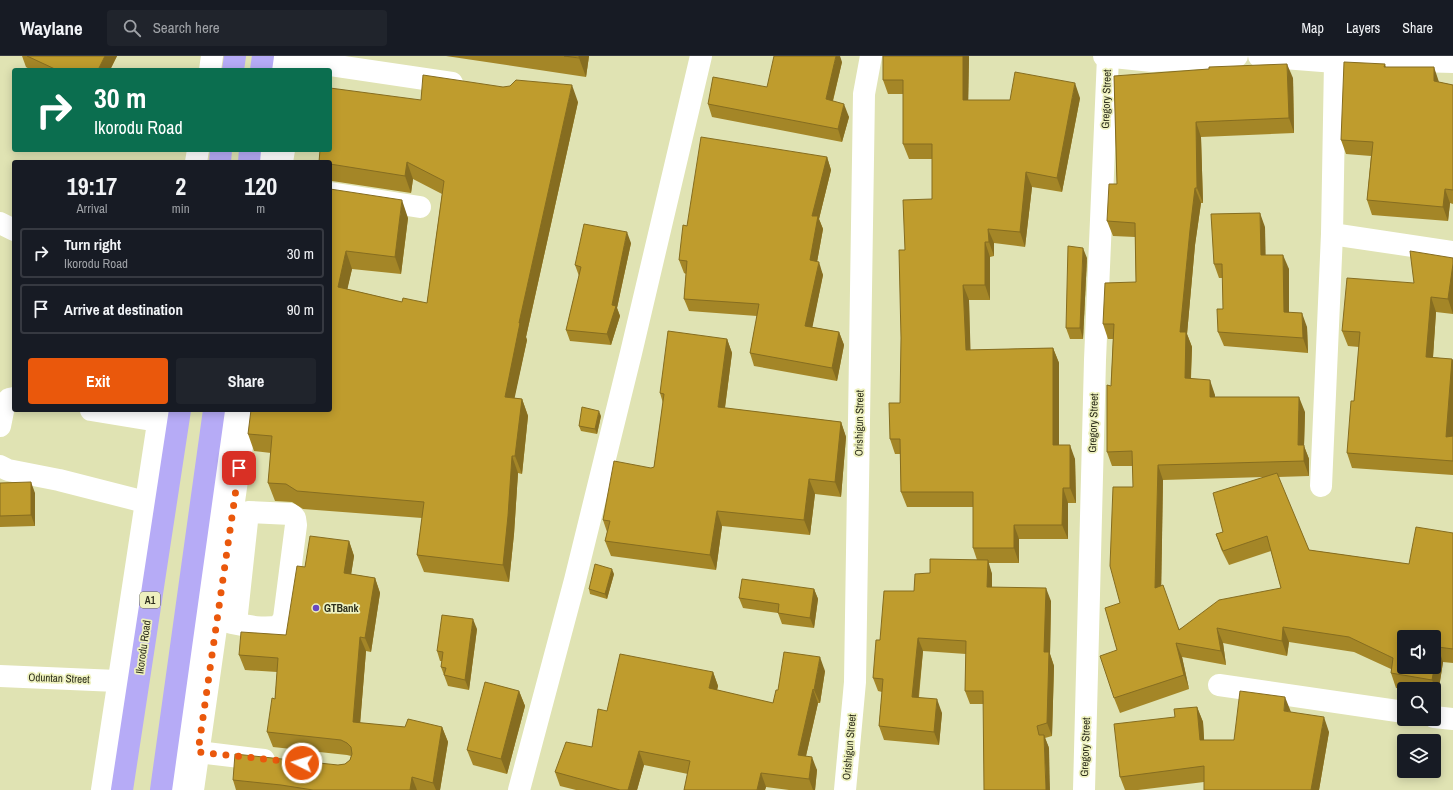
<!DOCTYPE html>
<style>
:root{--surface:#171b24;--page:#20242c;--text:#f1f3f6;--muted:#9ea1a6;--line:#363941;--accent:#ea580c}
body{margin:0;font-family:"Archivo Narrow",sans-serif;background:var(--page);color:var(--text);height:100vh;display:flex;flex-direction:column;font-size:15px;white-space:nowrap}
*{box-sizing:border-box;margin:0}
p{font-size:13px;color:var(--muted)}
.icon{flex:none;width:22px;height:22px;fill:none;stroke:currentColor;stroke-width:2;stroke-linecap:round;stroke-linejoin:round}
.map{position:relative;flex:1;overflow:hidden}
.details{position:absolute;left:12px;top:104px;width:320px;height:252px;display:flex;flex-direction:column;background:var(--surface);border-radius:4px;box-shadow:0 2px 10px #0003}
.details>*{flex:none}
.hud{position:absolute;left:12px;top:12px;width:320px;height:84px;border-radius:4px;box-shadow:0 2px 10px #0003;background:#0b6e4f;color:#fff;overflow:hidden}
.controls{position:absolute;left:1397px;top:574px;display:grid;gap:8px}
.controls a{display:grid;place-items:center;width:44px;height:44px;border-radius:4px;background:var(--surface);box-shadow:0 2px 10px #0003;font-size:20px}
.pin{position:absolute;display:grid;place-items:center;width:34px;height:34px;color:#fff;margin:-17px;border-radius:8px;box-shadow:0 2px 6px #0006}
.me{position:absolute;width:44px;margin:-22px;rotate:275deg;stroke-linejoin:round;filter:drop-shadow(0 0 3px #0008)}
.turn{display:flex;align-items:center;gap:14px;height:84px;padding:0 16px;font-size:18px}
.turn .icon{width:52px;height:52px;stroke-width:2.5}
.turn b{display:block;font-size:28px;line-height:34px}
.eta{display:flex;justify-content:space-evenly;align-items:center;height:68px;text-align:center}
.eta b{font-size:24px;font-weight:800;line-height:28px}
.action{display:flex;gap:8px;margin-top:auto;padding:8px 16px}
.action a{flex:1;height:46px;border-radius:4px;background:var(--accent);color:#fff;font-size:16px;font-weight:800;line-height:46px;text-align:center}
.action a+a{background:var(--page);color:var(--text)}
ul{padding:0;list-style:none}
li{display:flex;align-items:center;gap:12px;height:50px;margin:0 8px 6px;padding:0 8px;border:2px solid var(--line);border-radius:4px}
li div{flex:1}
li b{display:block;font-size:15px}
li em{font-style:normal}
header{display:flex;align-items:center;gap:24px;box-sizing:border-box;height:56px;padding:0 20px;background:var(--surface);border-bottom:1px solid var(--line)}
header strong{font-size:19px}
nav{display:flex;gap:22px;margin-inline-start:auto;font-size:14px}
.search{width:280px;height:36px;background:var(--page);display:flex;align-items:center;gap:10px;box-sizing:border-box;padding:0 14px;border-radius:4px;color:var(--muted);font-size:15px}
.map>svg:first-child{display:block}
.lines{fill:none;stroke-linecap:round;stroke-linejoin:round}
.minor{stroke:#fff;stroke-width:22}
.highway{stroke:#b6abf6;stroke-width:22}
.wall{fill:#a48627;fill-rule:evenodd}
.shaded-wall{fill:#866d20}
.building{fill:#bf9c2d;stroke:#866d20;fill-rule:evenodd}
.route{stroke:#ea580c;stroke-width:7;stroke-dasharray:0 12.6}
.poi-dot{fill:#6849c2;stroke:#eef1bf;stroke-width:1.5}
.labels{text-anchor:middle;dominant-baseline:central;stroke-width:3.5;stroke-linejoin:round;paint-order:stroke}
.shield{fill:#eef1bf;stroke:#67684c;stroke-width:1}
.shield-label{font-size:10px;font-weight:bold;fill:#2d2e1b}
.street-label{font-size:11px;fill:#2d2e1b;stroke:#eef1bf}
.poi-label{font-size:11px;font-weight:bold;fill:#2d2e1b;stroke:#eef1bf;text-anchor:start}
</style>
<header>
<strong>Waylane</strong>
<div class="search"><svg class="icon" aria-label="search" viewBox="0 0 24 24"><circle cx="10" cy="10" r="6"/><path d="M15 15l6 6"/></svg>Search here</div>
<nav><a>Map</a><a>Layers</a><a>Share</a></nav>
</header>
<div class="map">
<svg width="1453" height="734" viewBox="0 0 1453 734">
<rect width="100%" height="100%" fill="#e0e3b3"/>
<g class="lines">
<!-- minor -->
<g class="minor">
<path d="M1104,0l48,5 85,-5"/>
<path d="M1259,0l76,6 45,-2 73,2"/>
<path d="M263,3l34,1 155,23"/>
<path d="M210,14l2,-14"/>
<path d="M196,106l2,-12"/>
<path d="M265,106l1,-12"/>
<path d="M282,106l2,-12"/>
<path d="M330,137l90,14"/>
<path d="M0,167l14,7"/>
<path d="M1332,178l121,18"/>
<path d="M91,354l67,11"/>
<path d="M0,370l4,-20 5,-7 5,-1"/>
<path d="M0,410l8,4 51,10 86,22"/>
<path d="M1321,430l11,-252 3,-172"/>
<path d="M217,564c19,3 43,11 62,6l5,-8 12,-93 -1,-7 -4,-4 -43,-2 -12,111"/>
<path d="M0,620l117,5"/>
<path d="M1219,629l185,27"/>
<path d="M1434,661l19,2"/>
<path d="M198,696l66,8"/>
<path d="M102,734l58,-380"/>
<path d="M176,734l54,-380"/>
<path d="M193,734l54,-380"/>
<path d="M519,734l56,-210 56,-227 70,-297"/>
<path d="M845,734l10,-108 9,-588 7,-38"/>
<path d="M1084,734l11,-430 13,-303"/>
</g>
<!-- highway -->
<g class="highway">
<path d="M233,14l2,-14"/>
<path d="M261,14l2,-14"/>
<path d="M220,106l1,-12"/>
<path d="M249,106l1,-12"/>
<path d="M122,734l58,-380"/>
<path d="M161,734l53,-380"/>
</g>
</g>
<!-- wall -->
<g class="wall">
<path d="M22,0h95l-7,14h-79l-5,-3z"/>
<path d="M446,0h143l-3,21z"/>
<path d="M883,0h86l-1,44h42l70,-2 -18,94 -30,-5 -7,60 -31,-4v13l-4,1v43h-21l1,50 83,-2 6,15v82l16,14 1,44h-8v36h-49v24h-31l4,11v13l59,14 -1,53 4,12 -2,70 -7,2 4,10 -66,-44h-13l-5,-13 1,-37 -43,-3 -4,46 23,16 -3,32 -55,-5 -5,-14 3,-34 -4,-1 -5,-13 7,-38 34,-49 16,-18 47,-13 -4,-12v-41h-66l-6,-15 -1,-38h-5l-5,-15 10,-36 5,-153 27,-51v-40h-23l-6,-15v-50h-15l-5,-14z"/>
<path d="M842,6l-9,39 16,16 -7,25 -130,-25 -4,-13 59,-17z"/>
<path d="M1385,8l1,3 53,15 14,3v119l-3,-1 -2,18 -76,-6 -5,-15 4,-44 -25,-2 -5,-14z"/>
<path d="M1114,20l179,2 1,55 -93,4 2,66h-2l-6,42 -8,89 5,13 -1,32 24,16v2l90,15 -1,34 5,13v17l-31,1 31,73 100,14 44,-31v130l-10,-1 -5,32h-4v-5h-30l-8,-1 -5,-15v-4l-37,-17 -65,-10 -2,14 -64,-13 3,22 -44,-8 7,32 -69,24 -6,-15 6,-95 13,-116v-21h-21l-5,-14 4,-66 2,-47h-5l-5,-15 33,-42 -1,-45 -22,-1 -6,-15 10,-37zM1264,421l-41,55 -7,2 5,15 8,16 42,-14 10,37 -102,41 -18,-43 2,-106z"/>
<path d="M421,44l157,2 -52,235 1,3 -13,58 8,1 6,17 -6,58 -4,-1 -4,61 -5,48 -85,-10 -7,-17 5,-37 -119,-9 -11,-7 -17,-1 -7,-18 3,-30 -17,-2 -6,-17 57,-23 25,-222 78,29 -7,56 -49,-5 -5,20 55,13 25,1 15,-109 -29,-15 -2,14 -79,-12h-2v-19z"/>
<path d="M827,101l4,13 -12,49 4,10 -6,33 6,13 -11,52 27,5 5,13 -7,36 -83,-15 -4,-13 7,-37 -68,-5 -5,-12 2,-25 -2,-1 -5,-13 8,-34z"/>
<path d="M1265,171v28l24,14v43l18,15 1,26 -84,-7 -6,-14 5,-23v-31h-4l-5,-14z"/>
<path d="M631,187l-14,65 3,8 -9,29 -41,-4 -4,-11 13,-54 -4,-11z"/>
<path d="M1087,202l-4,81h-13l-4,-11z"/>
<path d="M1453,202v56l-17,-2 -3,45 20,3v115l-101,-7 -5,-15 7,-52 5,-54 -11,-1 -6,-15 72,-48z"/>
<path d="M727,283l5,14 -7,55 116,14 5,15 -5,60 -26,-3 -5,41 -88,-9 -6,44 -105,-14 -6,-15 2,-9 -4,-12 48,-52 3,-1 9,-64 -3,-10z"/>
<path d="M601,360l-4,18 -16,-3 -2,-5z"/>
<path d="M0,427l35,10v33l-35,1z"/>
<path d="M349,485l5,15 -3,18 24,4 5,15 -9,59 -5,-1 -6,72 45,4h37l6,15 -8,48h-204l-3,-10 112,-16 5,-4 1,-4 -4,-1 -74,-8 -6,-15 8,-33 2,-27 -32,-2 -6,-15 47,-20 19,-68z"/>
<path d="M614,518l-7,25 -17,-5 -1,-5z"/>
<path d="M814,533l4,10 -4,29 -32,-4 -4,-11 -35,-5 -4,-10z"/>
<path d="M477,573l-8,61 -21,-4 -7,-19 1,-6h-2l-3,-10z"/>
<path d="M825,615l-5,32h-2l-12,53 11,14 -2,20h-26l-23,-3 -1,3h-81l4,-16 -44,-9 -7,25h-61l-16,-4 -5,-14 37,-25 15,-36 106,-39 5,14 -1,4 56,13 5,-13z"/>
<path d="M519,635l6,15 -18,68 -34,-9 -6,-15z"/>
<path d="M1197,651l6,15 1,18h30l57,-28 38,20 -10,58h-115v-8l-66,8h-13l-5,-13 55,-60z"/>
</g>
<!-- shaded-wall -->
<g class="shaded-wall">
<path d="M105,0h12l-7,14h-12z"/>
<path d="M579,0h10l-3,21 -7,-19z"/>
<path d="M836,0h4l2,6 -12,50 -4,-13z"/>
<path d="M963,0h6l-1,59 -5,-15z"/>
<path d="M1287,8l6,14 1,55 -5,-15z"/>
<path d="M1434,11l5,15 -5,-1z"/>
<path d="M1075,27l5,15 -18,94 -5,-14z"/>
<path d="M572,29l6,17 -52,235 1,3 -16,75 -6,-18 14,-74z"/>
<path d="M844,48l5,13 -7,25 -4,-13z"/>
<path d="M1196,66l5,15 2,66 -6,-15z"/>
<path d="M827,101l4,13 -12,49 4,10 -8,44 -5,-13 2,-44z"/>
<path d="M407,106l6,17 -2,14 -6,-17z"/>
<path d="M1026,116l6,15 -7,60 -5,-15z"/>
<path d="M1195,132l6,15 -6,42 -8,89 5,13 -2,46 -5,-15 -5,-46 10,-102z"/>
<path d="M1445,133l5,14 -2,18 -5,-14z"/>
<path d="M402,144l6,18 -7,56 -6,-17z"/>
<path d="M1260,157l5,14 1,42 -5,-14z"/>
<path d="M988,173l6,14v13l-5,-14z"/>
<path d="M627,176l4,11 -14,65 3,8 -9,29 -4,-11 5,-29z"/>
<path d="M985,186l5,15v43l-5,-15z"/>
<path d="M1083,192l4,10 -4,81 -3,-11z"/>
<path d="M346,195l6,18 -8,35 -6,-17z"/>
<path d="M1283,199l6,14v57l-5,-14z"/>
<path d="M819,206l4,13 -13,64 -5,-13z"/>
<path d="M1453,208v50l-5,-15z"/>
<path d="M963,229l6,15 2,65 -5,-15z"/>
<path d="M1431,241l5,15 -4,60 -6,-15z"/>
<path d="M1302,257l5,14 1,26 -5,-15z"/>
<path d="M839,276l5,13 -7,36 -5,-13z"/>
<path d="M727,283l5,14 -9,69 -5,-15z"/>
<path d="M1053,292l6,15v96l-6,-14z"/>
<path d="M1452,303l1,1v76l-1,16 -6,-15z"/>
<path d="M1210,324l5,15v17l-5,-15z"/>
<path d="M1299,341l6,15 -1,34 5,13v17l-11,-31z"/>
<path d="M522,343l6,17 -6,58 -7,-18z"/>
<path d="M599,355l2,5 -4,18 -2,-5z"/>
<path d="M841,366l5,15 -5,60 -6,-15z"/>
<path d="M1070,389l5,14 1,44 -6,-15z"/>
<path d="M512,400l6,17 -4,61 -5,48 -6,-17z"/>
<path d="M1158,409l5,15 -2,122 -6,-14z"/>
<path d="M809,423l6,15 -5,41 -6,-15z"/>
<path d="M31,426l4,11v33l-4,-11z"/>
<path d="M1063,432l5,15v36l-6,-14z"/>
<path d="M717,455l5,15 -6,44 -6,-15z"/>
<path d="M1014,469l5,14v24l-5,-15z"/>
<path d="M349,485l5,15 -5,32 -5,-15z"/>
<path d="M988,504l4,14v26l-5,-13z"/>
<path d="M612,513l2,5 -7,25 -2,-5z"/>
<path d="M375,522l5,15 -9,59 -6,-14z"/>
<path d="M1046,532l5,13 -1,53 4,12 -2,70 -5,-13 -3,-71z"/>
<path d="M814,533l4,10 -4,29 -4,-10z"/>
<path d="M473,563l4,10 -8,61 -4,-10z"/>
<path d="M1283,571l6,15 -2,14 -5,-15z"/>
<path d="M1217,572l6,15 3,22 -5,-14z"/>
<path d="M360,581l6,14 -7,86 -6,-15z"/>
<path d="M918,582l5,13 -6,59 -5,-13z"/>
<path d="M1176,587l6,14 7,32 -5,-14z"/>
<path d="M1438,591l5,15 -5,32 -6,-14z"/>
<path d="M820,601l5,14 -5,32 -6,-13z"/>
<path d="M713,616l5,14 -4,16 -5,-14z"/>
<path d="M813,633l5,14 -15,66 -5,-14z"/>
<path d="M519,635l6,15 -18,68 -6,-15z"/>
<path d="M1285,641l6,15 -7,-1z"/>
<path d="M937,643l5,14 -3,32 -5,-13z"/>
<path d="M1197,651l6,15 2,32 -5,-14z"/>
<path d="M1324,661l5,15 -10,58h-8z"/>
<path d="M442,671l6,15 -8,48h-4l-3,-7z"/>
<path d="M1044,679l5,13 1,42h-4z"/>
<path d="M639,695l5,14 -7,25h-9z"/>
<path d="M812,701l5,13 -2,20h-2l-4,-11z"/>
<path d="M761,717l5,14 -1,3h-8z"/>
<path d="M412,721l5,13h-7z"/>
</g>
<!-- building -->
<g class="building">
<path d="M27,0h78l-7,14h-41z"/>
<path d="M564,0h15v2z"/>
<path d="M774,0h62l-10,43 18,5 -6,25 -130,-25 5,-27 54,10z"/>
<path d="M883,0h80v44h47l5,-28 60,11 -18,95 -31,-6 -6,60 -32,-3 1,13h-4v43h-22l3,65 87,-2v97h17v43h-7l-1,37h-48v23h-41v-56h-72l-1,-53h-10l-1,-36h11l1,-65 -2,-88h6l-2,-50 29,-1v-55h-29v-64h-20z"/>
<path d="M1344,6l41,2 -1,3h50v14l19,4v105l-8,-1 -2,18 -76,-7 6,-58 -32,-2z"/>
<path d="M1287,8l2,54 -93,4 1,66h-2l-5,42 -10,102h6l-1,46 25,2v17h89l-1,48h6v16l-146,4 -3,123 8,-3 16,45 40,-30 62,-12 -14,-52 -44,15 -7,-17 7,-2 -10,-39 64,-20 32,77 100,14 7,-37 37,6v116l-15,-2 -6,33 -41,-7 2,-15 -44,-21 -66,-10 -1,14 -65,-13 4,23 -45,-8 8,32 -70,23 -14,-42 17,-6 -12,-42 15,-5 -10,-37 3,-79h20l-1,-36 -25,1v-67l4,1 3,-62h-11l2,-41 31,-1 -1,-59 -28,-2 2,-37h8l-3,-108 95,-7v-2zM1404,581h30v30h-30z"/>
<path d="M423,19l80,12 7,-1 6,-6 56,5 -53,238h1l-15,74 17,2 -7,57h-3l-4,60 -5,49 -86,-10 7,-53 -127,-11 -11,-7 -18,-1 4,-47 -24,-2 3,-24h41l13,1v-1h25v-221l72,11 -7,57 -49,-6 -8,36 64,15 1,-4 24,5 17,-122 -37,-19 -2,14 -75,-12v-2h-11l1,-12h10v-62l91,12z"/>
<path d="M701,81l126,20 -15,59h6l-8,44 9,2 -14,64 34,6 -7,36 -82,-15 9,-49 -75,-5 3,-38 -8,-1 4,-35 4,1z"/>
<path d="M1260,157l1,42h22l1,57 18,1 1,25 -85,-6 -1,-23h6l-1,-45h-8l-3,-50z"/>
<path d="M584,168l43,8 -15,73 4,1 -9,28 -41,-4 15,-63 -6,-2z"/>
<path d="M1068,190l15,2 -3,80h-14z"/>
<path d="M1410,195l43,7v6l-5,35 -17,-2 -5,60 26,2 -6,78 7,-1v25l-106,-8 4,-52h3l6,-69 -18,-1 5,-53 67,5z"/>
<path d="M668,275l59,8 -9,68 123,15 -6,60 -26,-3 -5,41 -87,-9 -7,44 -105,-14 5,-20 -7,-1 11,-59 37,7 3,-1 10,-73 -4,-1z"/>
<path d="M582,351l17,4 -4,18 -16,-3z"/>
<path d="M31,426v33l-31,1v-33z"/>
<path d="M310,480l39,5 -5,32 31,5 -10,60 -5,-1 -7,85 52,5 3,-8 34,8 -9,56 -21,-6 -2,13h-97l-32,-5 -48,-5 2,-26 103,11 7,-1 5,-4 2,-6 -1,-7 -4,-4 -6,-3 -74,-8 5,-34 3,1 3,-41 -39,-3 2,-23 45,3 11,-69 8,1z"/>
<path d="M930,503l58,1 -1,27 59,1 -2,64h5l-2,71 -10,3 2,9h5l2,55h-62l-1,-99h-18l1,-50 -48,-3 -6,59 25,2 -3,33 -55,-6 4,-47 -10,-1 3,-38h4l4,-49h30l1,-17 15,-1z"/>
<path d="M595,508l17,5 -7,25 -16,-5z"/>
<path d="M742,523l72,10 -4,29 -32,-5 1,-9 -40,-6z"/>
<path d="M442,559l31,4 -8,61 -21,-5 2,-7 -5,-1 2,-15 -6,-1z"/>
<path d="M784,596l36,5 -6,33 -1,-1 -15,66 14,2 -3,22 -48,-6 -4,17h-73l6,-29 -51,-10 -11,39h-8l-65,-18 11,-30 26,5 6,-38 9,2 13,-57 93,18 -4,16 64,15 3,-13h2z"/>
<path d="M485,626l34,9 -18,68 -34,-9z"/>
<path d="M1240,635l45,6 -1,14 40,6 -13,73h-107v-24l-84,11 -6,-53 61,-7 -1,-8 23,-2 3,33h34z"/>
</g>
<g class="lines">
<!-- route -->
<path class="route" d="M239,412l-41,284 104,11"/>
</g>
<!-- markers -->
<circle class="poi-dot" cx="316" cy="552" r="4"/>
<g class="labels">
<!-- shield labels -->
<rect class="shield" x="140" y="536" width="20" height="16" rx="3"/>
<g class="shield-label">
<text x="150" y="544">A1</text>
</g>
<!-- street labels -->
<g class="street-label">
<text transform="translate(1106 43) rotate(-88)">Gregory Street</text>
<text transform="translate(859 367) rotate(-89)">Orishigun Street</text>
<text transform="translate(1093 367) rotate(-88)">Gregory Street</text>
<text transform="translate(143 591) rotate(-82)">Ikorodu Road</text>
<text transform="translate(59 622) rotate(2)">Oduntan Street</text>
<text transform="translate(849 691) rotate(-85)">Orishigun Street</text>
<text transform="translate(1085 691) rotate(-88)">Gregory Street</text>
</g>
<!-- poi labels -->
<g class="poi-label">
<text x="324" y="552">GTBank</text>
</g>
</g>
</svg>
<div class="controls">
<a><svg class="icon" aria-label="sound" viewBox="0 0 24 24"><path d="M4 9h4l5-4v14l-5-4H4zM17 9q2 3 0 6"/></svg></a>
<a><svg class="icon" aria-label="search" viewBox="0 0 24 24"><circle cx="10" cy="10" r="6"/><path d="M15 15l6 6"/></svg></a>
<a><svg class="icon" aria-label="layers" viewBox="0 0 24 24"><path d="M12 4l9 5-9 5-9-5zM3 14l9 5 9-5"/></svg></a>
</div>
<div class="pin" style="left:239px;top:412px;background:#d93025"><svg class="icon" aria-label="arrive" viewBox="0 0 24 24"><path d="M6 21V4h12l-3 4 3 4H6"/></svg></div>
<svg class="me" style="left:302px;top:707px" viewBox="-20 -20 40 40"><circle r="17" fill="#ea580c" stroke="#fff" stroke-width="3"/><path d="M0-11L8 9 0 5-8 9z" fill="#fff"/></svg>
<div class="hud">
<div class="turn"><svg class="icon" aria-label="right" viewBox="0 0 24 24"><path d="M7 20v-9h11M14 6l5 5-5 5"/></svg><div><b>30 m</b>Ikorodu Road</div></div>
</div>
<section class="details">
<div class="eta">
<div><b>19:17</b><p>Arrival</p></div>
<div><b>2</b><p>min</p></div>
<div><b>120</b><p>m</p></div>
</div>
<ul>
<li><svg class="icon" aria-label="right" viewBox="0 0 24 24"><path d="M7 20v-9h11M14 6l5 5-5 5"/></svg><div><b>Turn right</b><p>Ikorodu Road</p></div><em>30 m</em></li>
<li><svg class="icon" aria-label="arrive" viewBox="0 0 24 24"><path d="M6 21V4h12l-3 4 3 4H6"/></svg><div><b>Arrive at destination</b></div><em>90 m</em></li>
</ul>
<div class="action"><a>Exit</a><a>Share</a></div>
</section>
</div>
